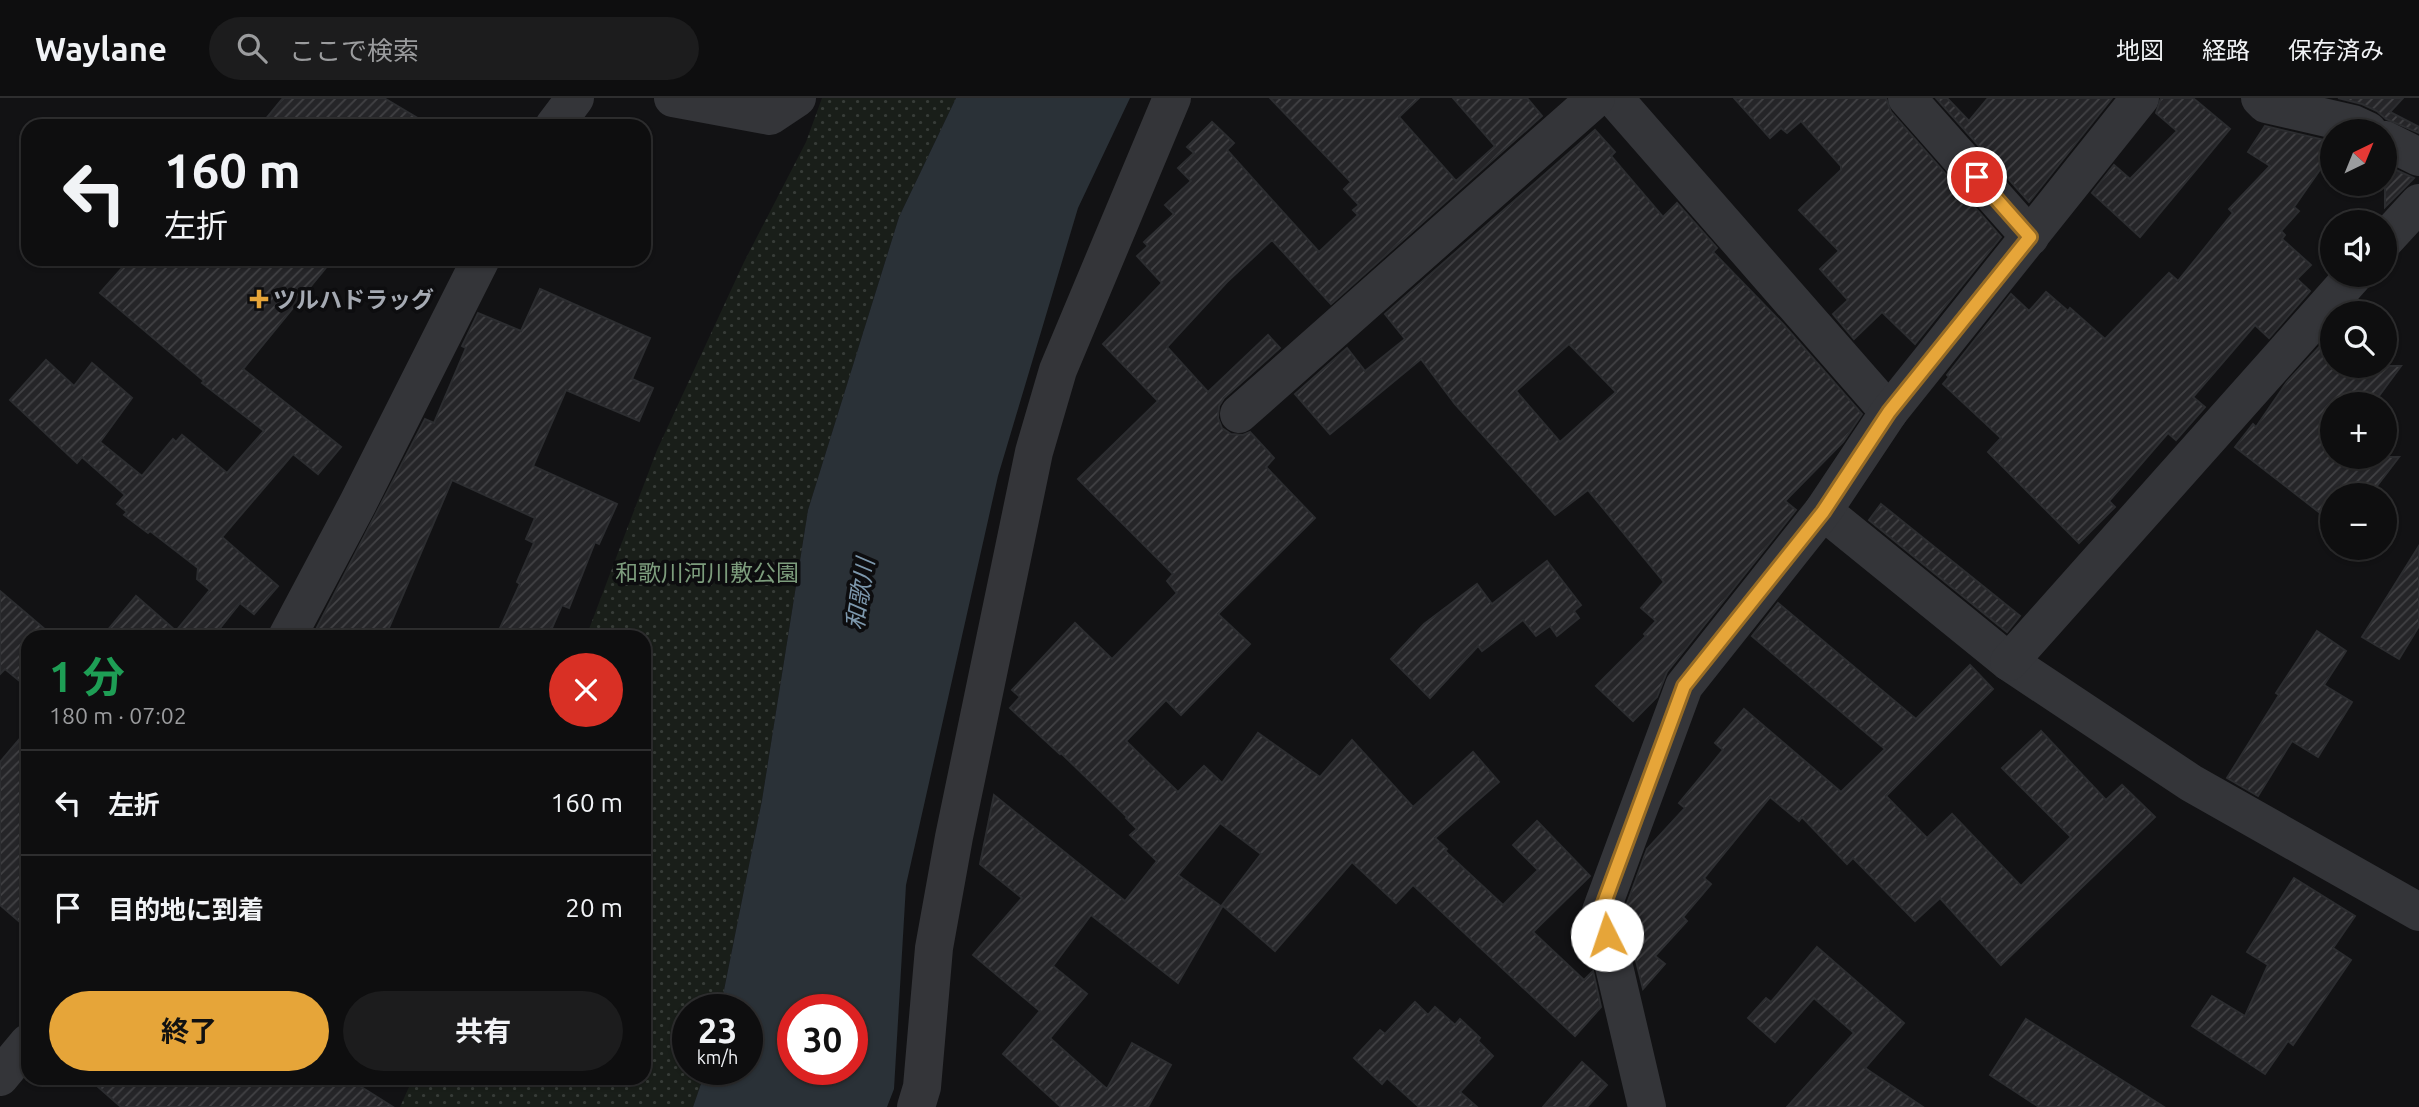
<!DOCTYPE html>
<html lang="ja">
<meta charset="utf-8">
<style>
:root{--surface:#0e0e0f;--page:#1c1c1d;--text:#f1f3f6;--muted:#9b9c9e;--line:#2e2e2f;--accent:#e6a539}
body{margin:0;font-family:Ubuntu,"Noto Sans JP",sans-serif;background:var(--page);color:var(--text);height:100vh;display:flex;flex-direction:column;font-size:26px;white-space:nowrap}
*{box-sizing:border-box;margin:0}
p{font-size:23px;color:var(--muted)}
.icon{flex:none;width:38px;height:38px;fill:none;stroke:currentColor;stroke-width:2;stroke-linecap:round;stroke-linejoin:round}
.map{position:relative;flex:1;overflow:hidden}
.panel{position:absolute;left:21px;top:532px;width:630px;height:455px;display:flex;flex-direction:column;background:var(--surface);border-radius:21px;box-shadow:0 2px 5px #0004,0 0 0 2px var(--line)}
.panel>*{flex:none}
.guide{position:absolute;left:21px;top:21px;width:630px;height:147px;border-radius:21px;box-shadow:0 2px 5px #0004,0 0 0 2px var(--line);background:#0e0e0f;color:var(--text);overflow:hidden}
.needle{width:46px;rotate:43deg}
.buttons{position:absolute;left:2320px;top:21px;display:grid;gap:14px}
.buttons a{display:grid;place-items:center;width:77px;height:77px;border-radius:50%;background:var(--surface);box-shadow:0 2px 5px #0004,0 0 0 2px var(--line);font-size:35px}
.speed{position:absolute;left:672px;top:896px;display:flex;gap:14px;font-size:35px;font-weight:700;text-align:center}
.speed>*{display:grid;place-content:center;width:91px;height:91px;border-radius:50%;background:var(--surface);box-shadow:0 2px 5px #0004,0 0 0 2px var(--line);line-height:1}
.speed small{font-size:18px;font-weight:400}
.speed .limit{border:10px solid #d22;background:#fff;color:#111}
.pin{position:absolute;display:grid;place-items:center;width:60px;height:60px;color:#fff;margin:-30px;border:4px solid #fff;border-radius:50%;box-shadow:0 2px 7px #0007}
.me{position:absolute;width:77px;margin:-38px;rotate:356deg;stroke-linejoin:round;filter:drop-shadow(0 0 5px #0008)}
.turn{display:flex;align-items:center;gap:24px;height:147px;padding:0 28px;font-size:32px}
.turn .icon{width:91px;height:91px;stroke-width:2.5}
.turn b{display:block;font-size:49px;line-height:60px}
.round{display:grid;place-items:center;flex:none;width:74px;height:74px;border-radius:37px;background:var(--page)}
.summary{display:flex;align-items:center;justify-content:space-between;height:119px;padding:0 28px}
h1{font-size:42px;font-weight:700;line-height:52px;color:#1e9e55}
.button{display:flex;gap:14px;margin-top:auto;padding:14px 28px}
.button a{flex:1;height:80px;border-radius:42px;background:var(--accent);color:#111;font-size:28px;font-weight:700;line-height:80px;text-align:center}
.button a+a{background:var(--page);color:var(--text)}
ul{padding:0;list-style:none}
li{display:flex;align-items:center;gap:21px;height:105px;padding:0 28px;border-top:2px solid var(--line)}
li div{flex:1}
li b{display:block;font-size:26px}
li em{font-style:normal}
header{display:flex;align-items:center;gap:42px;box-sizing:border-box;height:98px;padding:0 35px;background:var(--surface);border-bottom:2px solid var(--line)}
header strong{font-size:33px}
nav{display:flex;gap:38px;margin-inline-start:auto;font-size:24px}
.search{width:490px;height:63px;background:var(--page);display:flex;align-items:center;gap:18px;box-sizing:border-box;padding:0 24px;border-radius:38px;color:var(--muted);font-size:26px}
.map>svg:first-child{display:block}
.grass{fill:url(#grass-dots)}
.water{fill:#2a3137;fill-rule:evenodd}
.building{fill:url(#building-hatch);stroke:#2c2d30;stroke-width:2;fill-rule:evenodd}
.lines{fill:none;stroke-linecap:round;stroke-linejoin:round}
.minor{stroke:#343539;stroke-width:38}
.route-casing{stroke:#966b25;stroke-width:18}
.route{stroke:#e6a539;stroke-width:12}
.poi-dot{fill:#e6a539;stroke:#0d0d0f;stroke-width:2.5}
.labels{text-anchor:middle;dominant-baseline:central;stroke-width:7;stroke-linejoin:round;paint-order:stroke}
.poi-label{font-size:23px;font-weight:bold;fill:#a5aab3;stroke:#0d0d0f;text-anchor:start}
.park-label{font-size:23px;fill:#7d9d7d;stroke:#0d0d0f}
.water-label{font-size:24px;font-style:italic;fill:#7d98ad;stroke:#0d0d0f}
</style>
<header>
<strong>Waylane</strong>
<div class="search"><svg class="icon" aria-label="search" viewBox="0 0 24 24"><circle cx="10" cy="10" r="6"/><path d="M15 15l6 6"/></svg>ここで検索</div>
<nav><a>地図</a><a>経路</a><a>保存済み</a></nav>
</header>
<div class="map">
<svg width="2419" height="1009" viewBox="0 0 2419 1009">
<defs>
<pattern id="grass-dots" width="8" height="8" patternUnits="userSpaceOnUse" patternTransform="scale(1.75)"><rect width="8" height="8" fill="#191e19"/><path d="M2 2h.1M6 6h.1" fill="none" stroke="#373c38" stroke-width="1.8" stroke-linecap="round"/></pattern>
<pattern id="building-hatch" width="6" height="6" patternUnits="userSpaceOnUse" patternTransform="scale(1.75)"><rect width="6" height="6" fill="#252528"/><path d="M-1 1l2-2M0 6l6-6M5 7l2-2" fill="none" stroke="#424245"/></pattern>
</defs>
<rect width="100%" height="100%" fill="#121214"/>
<!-- grass -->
<path class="grass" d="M822,0h134l-57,119 -91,293 -46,290 -42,210h-32v59h18l-13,38h-293l13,-29h231v-441h-58l71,-187 87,-188 62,-120z"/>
<!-- water -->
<path class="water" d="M956,0h174l-52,110 -80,268 -92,409 -12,204 -7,18h-194l13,-38h41v-59h-27l42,-210 46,-290 91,-293zM793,912h59v59h-59z"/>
<!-- building -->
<g class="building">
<path d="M283,0h101l47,28h-171z"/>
<path d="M1270,0h149l-20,19 57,64 39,-35 -42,-48h74l15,18 -211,188 -59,-64 -45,42 -60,65 41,45 60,-57 12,13 -56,50 -5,8 -1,12 4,10 9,6 12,1 7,-3 24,26 -8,9 49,51 -97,96 32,30 -69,71 -15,-15 -40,41 52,51 26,-26 18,17 36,-50 62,44 32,-37 61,67 60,-55 26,30 -64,56 12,11 -2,2 58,54 35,-35 -25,-25 24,-24 53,55 -57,56 51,48 9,-9 8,36 -26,29 -162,-151 -17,18 -44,-41 -77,89 -53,-46 39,-51 -41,-31 -42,52 44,32 -44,76 -87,-68 -38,51 34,28 -37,44 57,51 25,-46 39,22 -23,42h-87l-58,-53 37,-43 -67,-56 49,-57 -42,-34 14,-69 131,106 32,-40 -27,-26 7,-6 -11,-11 1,-1 -66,-64 -1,1 -50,-46 10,-11 -8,-7 63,-67 37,36 65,-66 -10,-12 6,-7 -95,-95 80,-78 -55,-57 59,-61 -25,-27 11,-10 -4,-4 30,-28 -9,-9 26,-24 -13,-13 16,-15 -7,-6 25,-25 22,21 -7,7 92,102 39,-37 -5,-5 6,-5 -15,-16 7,-7z"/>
<path d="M1734,0h152l5,14 110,125 -86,107 -33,-32 -28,27 -21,-25 15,-14 -28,-31 19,-18 -40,-41 42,-40v-4l-40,-45 -14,12 -6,-5 -11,10z"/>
<path d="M1936,0h11l22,23 19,-23h124l-83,104z"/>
<path d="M2161,0h32l37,31 -90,108 -48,-44 22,-28 16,14 47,-48 -21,-18z"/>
<path d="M2338,0h65l-13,14 29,15v6l-33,-14 -9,-8 -15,-7z"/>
<path d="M2265,28l68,16v9l-39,56 5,4 -18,20 4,4 -3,4 29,26 -14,14 13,12 -41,47 -14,-13 -62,72 12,10 -29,33 -8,-7 -59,68 6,6 -36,36 -91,-91 13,-14 -58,-54 6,-7 -2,-2 64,-81 18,17 17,-19 22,19 2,-3 35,31 64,-66 9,8 55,-68 -4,-4 41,-43 -22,-14z"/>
<path d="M1595,32l20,22 -4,4 52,61 14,-14 40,45 -4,4 69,71 80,91 -19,28 -58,59 11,9 -129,162 -10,25 -24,24 -37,-35 50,-50 -2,-2 12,-13 -15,-13 23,-26 -76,-92 -33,25 -100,-111 -34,-45 -91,75 -35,-40 52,-46 18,23 40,-32 -20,-25zM1569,246l47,48 -56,50 -44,-51z"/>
<path d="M2385,67l29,13 -29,29z"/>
<path d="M130,161h203l-90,110 98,78 -23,27 -25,-20 -71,83 56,49 -24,28 -14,-11 -27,34h-111l34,-41 40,35 34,-41 -13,-11 1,-11 -48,-37 -2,2 -24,-18 3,-3 -10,-8 8,-9 -43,-38 -5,6 -67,-63 36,-40 28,26 18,-23 40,35 -32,44 42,34 31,-37 3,3 6,-7 45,38 37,-42 -62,-48 2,-2 -104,-88z"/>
<path d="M540,191l110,49 -18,41 21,9 -14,33 -73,-31 -33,76 84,38 -18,40 -4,-2 -26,66 -7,-3 -14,32h-52l24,-53 -3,-2 17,-39 -8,-4 9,-21 -83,-38 -67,157h-73l113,-218 9,4 32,-75 -4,-2 16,-33 43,18z"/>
<path d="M2333,234v34h68l-28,38h-40v53h66l-29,38h-37v28l-98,-76 18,-23 3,3 31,-45z"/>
<path d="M1881,406l139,112 -13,16 -138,-112z"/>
<path d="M2419,448v80l-20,33 -37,-22z"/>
<path d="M1547,463l34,44 -7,6 5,7 -22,18 -7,-10 -14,10 -13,-16 -41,31 -4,-5 -48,52 -39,-39 33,-35 53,-40 15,20z"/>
<path d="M0,493l54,46h-26v4l-6,7 6,4v36l-23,-19 -5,5z"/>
<path d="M1778,505l138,116 54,-54 23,24 -107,107 41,42 25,-24 69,72 50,-49 -69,-69 39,-37 65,69 16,-15 33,32 -154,148 -61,-67 -25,23 -62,-63 -6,6 -45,-47 -3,4 -29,-24 -66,81 7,6 -28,33 4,4 -32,35 10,8 -22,25 -14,-56 10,-11 -14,-13 22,-60 38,-41 -6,-5 44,-53 -8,-7 29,-34 97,83 44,-43 -133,-113z"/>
<path d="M2317,533l29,20 -22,34 28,17 -34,55 -26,-16 -34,55 -31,-18 52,-83 -3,-2z"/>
<path d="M28,631v200l-28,-24v-143z"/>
<path d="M2294,780l61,38 -22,32 18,12 -58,85 -5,-4 -23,33 -73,-48 20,-30 33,20 23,-51 -21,-13z"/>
<path d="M1817,849l87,76 -39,45 58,39h-136l67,-74 -40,-35 -39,44 -27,-24 18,-20 5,4z"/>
<path d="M1415,904l13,13 7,-8 20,18 5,-6 20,19 -2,3 15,15 -33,36 17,15h-58l-32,-29 -5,6 -28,-26 26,-28 5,4z"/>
<path d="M2026,921l138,88h-125l-49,-32z"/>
<path d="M1582,964l25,23 -20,22h-44z"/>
<path d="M88,980h259l46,29h-272z"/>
</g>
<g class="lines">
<!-- minor -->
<g class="minor">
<path d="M673,0l97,18 27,-18"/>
<path d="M1614,0l275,314"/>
<path d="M1907,0l123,139"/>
<path d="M2260,0l6,6 87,20 15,7"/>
<path d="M554,28l21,-28"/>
<path d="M2385,42l34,17"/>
<path d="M2385,142l34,-37"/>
<path d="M1239,316l357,-316"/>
<path d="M1823,413l186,151 182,121 228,129"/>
<path d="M287,539l71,-134 123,-244"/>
<path d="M2009,564l345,-387"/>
<path d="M0,979l28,-34"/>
<path d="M916,1009l6,-20 12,-139 20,-111 80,-385 24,-82 114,-272"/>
<path d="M1647,1009l-46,-196 83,-225 139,-175 66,-99 251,-314"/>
</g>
</g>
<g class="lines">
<!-- route casing -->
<g class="route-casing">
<path id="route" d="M1607,837l-6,-24 83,-225 139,-174 66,-100 141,-175 -53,-60"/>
</g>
<!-- route -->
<use href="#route" class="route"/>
</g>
<!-- markers -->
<path class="poi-dot" d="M255.5 190.5h7v7h7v7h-7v7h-7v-7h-7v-7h7z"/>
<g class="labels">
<!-- poi labels -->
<g class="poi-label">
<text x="273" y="201">ツルハドラッグ</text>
</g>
<!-- park labels -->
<g class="park-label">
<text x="707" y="474">和歌川河川敷公園</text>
</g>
<!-- water labels -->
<g class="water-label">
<text transform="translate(860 496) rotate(-81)">和歌川</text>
</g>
</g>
</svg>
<div class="buttons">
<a><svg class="needle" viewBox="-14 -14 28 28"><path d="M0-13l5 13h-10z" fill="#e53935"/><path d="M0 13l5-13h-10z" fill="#9b9c9e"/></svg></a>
<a><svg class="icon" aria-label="sound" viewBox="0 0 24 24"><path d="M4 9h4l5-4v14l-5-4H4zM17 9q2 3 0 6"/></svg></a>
<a><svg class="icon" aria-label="search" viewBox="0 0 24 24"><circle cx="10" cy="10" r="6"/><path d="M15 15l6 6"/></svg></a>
<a>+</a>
<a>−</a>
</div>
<div class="speed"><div>23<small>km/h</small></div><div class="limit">30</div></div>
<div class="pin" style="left:1977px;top:79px;background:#d93025"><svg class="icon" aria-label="arrive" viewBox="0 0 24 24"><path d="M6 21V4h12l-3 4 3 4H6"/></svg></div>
<svg class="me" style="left:1607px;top:837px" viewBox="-20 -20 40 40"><circle r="19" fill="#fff"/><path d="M0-13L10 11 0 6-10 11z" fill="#e6a539"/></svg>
<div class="guide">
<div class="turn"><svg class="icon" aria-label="left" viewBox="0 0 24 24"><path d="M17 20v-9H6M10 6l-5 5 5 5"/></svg><div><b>160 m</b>左折</div></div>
</div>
<section class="panel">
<div class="summary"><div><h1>1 分</h1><p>180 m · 07:02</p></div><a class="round" style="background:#d93025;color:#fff"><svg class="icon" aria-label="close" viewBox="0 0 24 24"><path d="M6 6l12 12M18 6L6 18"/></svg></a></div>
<ul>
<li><svg class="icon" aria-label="left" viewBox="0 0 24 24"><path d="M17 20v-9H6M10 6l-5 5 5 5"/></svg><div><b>左折</b></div><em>160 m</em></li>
<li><svg class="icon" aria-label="arrive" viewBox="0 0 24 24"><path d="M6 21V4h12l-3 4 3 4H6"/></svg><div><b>目的地に到着</b></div><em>20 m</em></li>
</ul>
<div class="button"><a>終了</a><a>共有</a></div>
</section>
</div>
